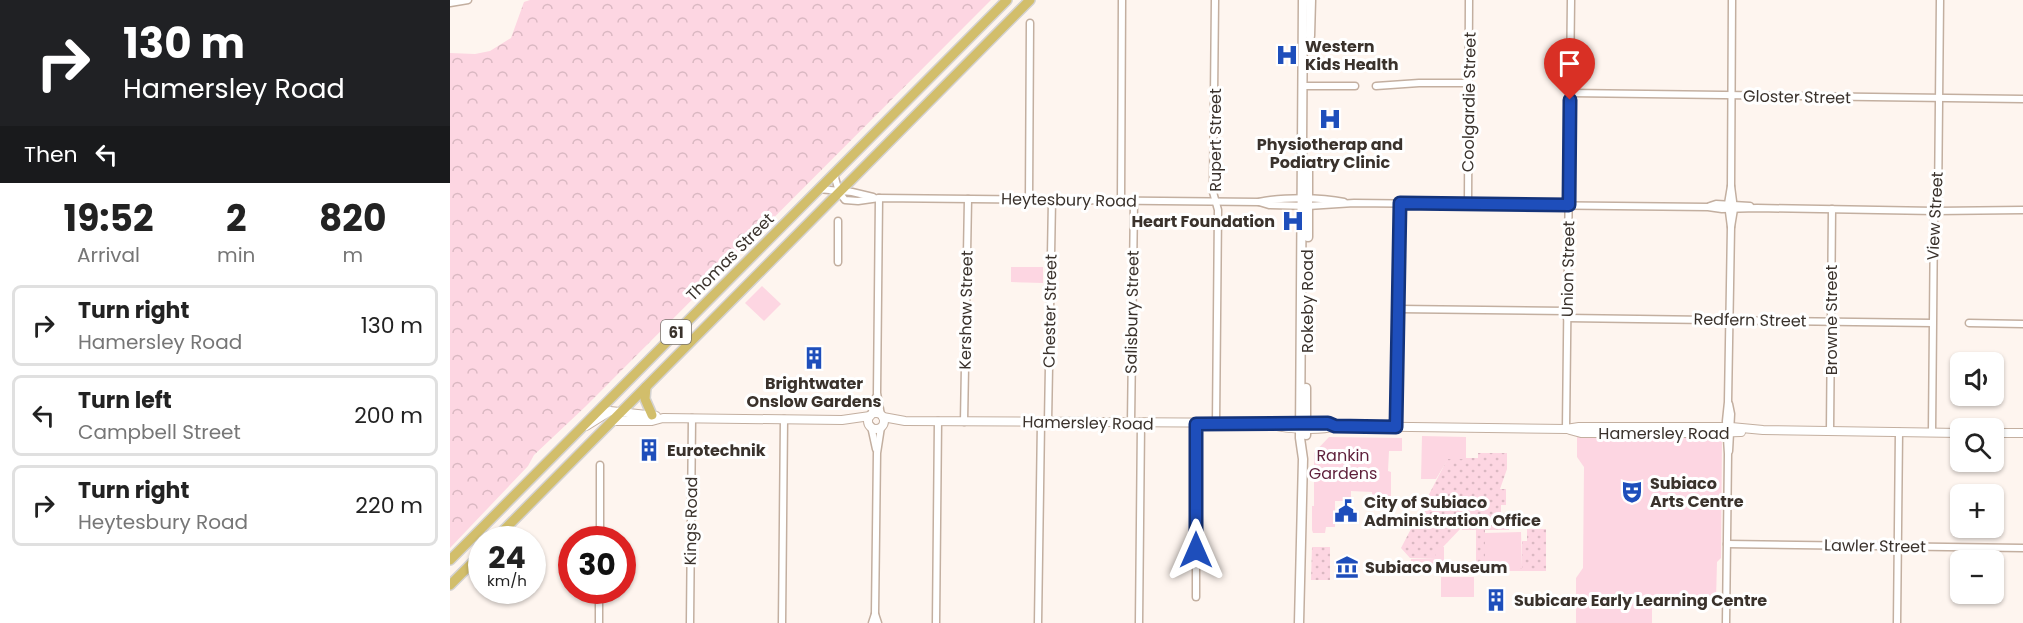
<!DOCTYPE html>
<meta charset="utf-8">
<style>
:root{--surface:#fff;--page:#f6f6f6;--text:#222;--muted:#767676;--line:#e0e0e0}
body{margin:0;font-family:Poppins,sans-serif;background:var(--page);color:var(--text);height:100vh;display:flex;flex-direction:column;font-size:22px;white-space:nowrap}
*{box-sizing:border-box;margin:0}
p{font-size:20px;color:var(--muted)}
.icon{flex:none;width:33px;height:33px;fill:none;stroke:currentColor;stroke-width:2;stroke-linecap:round;stroke-linejoin:round}
.map{position:relative;flex:1;overflow:hidden}
.panel{display:flex;flex-direction:column;background:var(--surface);width:450px}
.panel>*{flex:none}
.top-card{background:#202124;color:#fff;overflow:hidden}
.buttons{position:absolute;left:1500px;top:352px;display:grid;gap:12px}
.buttons a{display:grid;place-items:center;width:54px;height:54px;border-radius:9px;background:var(--surface);box-shadow:0 2px 4px #0004;font-size:30px}
.speed{position:absolute;left:18px;top:526px;display:flex;gap:12px;font-size:30px;font-weight:700;text-align:center}
.speed>*{display:grid;place-content:center;width:78px;height:78px;border-radius:50%;background:var(--surface);box-shadow:0 2px 4px #0004;line-height:1}
.speed small{font-size:15px;font-weight:400}
.speed .limit{border:9px solid #d22;background:#fff;color:#111}
.pin{position:absolute;display:grid;place-items:center;width:51px;height:51px;color:#fff;margin:-62px -26px;border-radius:50% 50% 50% 0;rotate:-45deg;box-shadow:0 0 6px #0007}
.pin .icon{rotate:45deg}
.me{position:absolute;width:66px;margin:-33px;rotate:0deg;stroke-linejoin:round;filter:drop-shadow(0 0 4px #0008)}
.turn{display:flex;align-items:center;gap:21px;height:126px;padding:0 24px;font-size:27px}
.turn .icon{width:78px;height:78px;stroke-width:2.5}
.turn b{display:block;font-size:42px;line-height:51px}
.then{display:flex;align-items:center;height:57px;padding:0 24px;background:#0003;gap:12px;font-size:22px}
.eta{display:flex;justify-content:space-evenly;align-items:center;height:102px;text-align:center}
.eta b{font-size:36px;font-weight:700;line-height:42px}
ul{padding:0;list-style:none}
li{display:flex;align-items:center;gap:18px;height:81px;margin:0 12px 9px;padding:0 12px;border:3px solid var(--line);border-radius:9px}
li div{flex:1}
li b{display:block;font-size:22px}
li em{font-style:normal}
main{display:flex;flex:1;min-height:0}
.map>svg:first-child{display:block}
.grass{fill:url(#grass-dots)}
.forest{fill:url(#forest-crowns)}
.green{fill:#fdd6e2}
.lines{fill:none;stroke-linecap:round;stroke-linejoin:round}
.minor-casing{stroke:#c3afa0;stroke-width:9}
.tertiary-casing{stroke:#c3afa0;stroke-width:10}
.secondary-casing{stroke:#c3afa0;stroke-width:11}
.primary-casing{stroke:#d4d2d1;stroke-width:12}
.minor{stroke:#fff;stroke-width:6}
.tertiary{stroke:#fff;stroke-width:8}
.secondary{stroke:#fff;stroke-width:8}
.primary{stroke:#d2be6b;stroke-width:9}
.route-casing{stroke:#14337a;stroke-width:15}
.route{stroke:#1e4ebb;stroke-width:10}
.labels{text-anchor:middle;dominant-baseline:central;stroke-width:6;stroke-linejoin:round;paint-order:stroke}
.shield{fill:#fff;stroke:#75706b;stroke-width:1.5}
.shield-label{font-size:15px;font-weight:bold;fill:#3a322c}
.poi-label{font-size:16px;font-weight:bold;fill:#3a322c;stroke:#fff;text-anchor:start}
.street-label{font-size:16px;fill:#3a322c;stroke:#fff}
.park-label{font-size:16px;fill:#5e1f3a;stroke:#fff}
</style>
<main>
<section class="panel">
<div class="top-card">
<div class="turn"><svg class="icon" aria-label="right" viewBox="0 0 24 24"><path d="M7 20v-9h11M14 6l5 5-5 5"/></svg><div><b>130 m</b>Hamersley Road</div></div>
<div class="then">Then<svg class="icon" aria-label="left" viewBox="0 0 24 24"><path d="M17 20v-9H6M10 6l-5 5 5 5"/></svg></div>
</div>
<div class="eta">
<div><b>19:52</b><p>Arrival</p></div>
<div><b>2</b><p>min</p></div>
<div><b>820</b><p>m</p></div>
</div>
<ul>
<li><svg class="icon" aria-label="right" viewBox="0 0 24 24"><path d="M7 20v-9h11M14 6l5 5-5 5"/></svg><div><b>Turn right</b><p>Hamersley Road</p></div><em>130 m</em></li>
<li><svg class="icon" aria-label="left" viewBox="0 0 24 24"><path d="M17 20v-9H6M10 6l-5 5 5 5"/></svg><div><b>Turn left</b><p>Campbell Street</p></div><em>200 m</em></li>
<li><svg class="icon" aria-label="right" viewBox="0 0 24 24"><path d="M7 20v-9h11M14 6l5 5-5 5"/></svg><div><b>Turn right</b><p>Heytesbury Road</p></div><em>220 m</em></li>
</ul>
</section>
<div class="map">
<svg width="1573" height="623" viewBox="0 0 1573 623">
<defs>
<pattern id="grass-dots" width="8" height="8" patternUnits="userSpaceOnUse" patternTransform="scale(1.5)"><rect width="8" height="8" fill="#fdd6e2"/><path d="M2 2h.1M6 6h.1" fill="none" stroke="#dab8c2" stroke-width="1.8" stroke-linecap="round"/></pattern>
<pattern id="forest-crowns" width="20" height="18" patternUnits="userSpaceOnUse" patternTransform="scale(1.5)"><rect width="20" height="18" fill="#fdd6e2"/><path d="M2 6a3 3 0 1 1 6 0M12 15a3 3 0 1 1 6 0" fill="none" stroke="#dab8c2"/></pattern>
</defs>
<rect width="100%" height="100%" fill="#fef5ef"/>
<!-- grass -->
<g class="grass">
<path d="M1028,453h29v16l-7,20h6v16h-5v8h8v17h-24v38h37v-27h5v-12h19v42h-70v-41h-14v-3l-19,20h-7v12l-26,-1 -9,-10 47,-90h30z"/>
<path d="M862,547h18v33h-19z"/>
</g>
<!-- forest -->
<path class="forest" d="M80,0h461l-405,406 -52,49 -6,11 -78,82v-495l25,1 15,-3 21,-13 13,-36z"/>
<!-- green -->
<g class="green">
<path d="M561,267h32v16l-32,-1z"/>
<path d="M312,286l19,18 -17,17 -19,-18z"/>
<path d="M972,436l44,1v22h-18l-12,20h-15z"/>
<path d="M1127,436h145l-1,122 -4,4 -1,38h-64v23h-76v-45l7,-10 1,-101 -7,-10z"/>
<path d="M879,437l73,1v13h-13l-1,20 3,1v30l-19,-1v-9l-21,-1v10h-16v26h-9l-1,6h-12l-1,-3v-24h2v-53z"/>
<path d="M1071,532l1,36h-37v-35z"/>
<path d="M986,547h8v26l-34,-1 1,-13h25z"/>
<rect x="991" y="577" width="33" height="20"/>
</g>
<g class="lines">
<!-- minor casing -->
<g class="minor-casing">
<g id="minor">
<path d="M765,0l-2,192 5,18 -2,214"/>
<path d="M0,3l18,-3"/>
<path d="M854,86h51"/>
<path d="M926,86l43,-3h50"/>
<path d="M1120,93l453,6"/>
<path d="M384,174l5,18 6,8 13,1 21,-3 380,4c23,-5 62,-5 85,0"/>
<path d="M368,189l34,3 21,5"/>
<path d="M429,198l-2,195 4,22"/>
<path d="M579,200l1,-177"/>
<path d="M671,201l1,-201"/>
<path d="M809,202l10,3 39,1 46,-3 354,4 14,2 35,-1 178,3 88,-1"/>
<path d="M1018,204l1,-204"/>
<path d="M1260,206l6,-2 34,2"/>
<path d="M1281,227l3,-18 -3,-23 1,-186"/>
<path d="M388,262v-41"/>
<path d="M948,309l169,2"/>
<path d="M1117,318l365,5"/>
<path d="M1519,323l54,1"/>
<path d="M1279,404l2,10 -2,37"/>
<path d="M421,415l5,-18"/>
<path d="M514,422l4,-223"/>
<path d="M598,422l4,-222"/>
<path d="M681,423l3,-222"/>
<path d="M421,426l5,23"/>
<path d="M946,427l4,-224"/>
<path d="M1116,429l5,-429"/>
<path d="M1380,431l2,-222"/>
<path d="M1482,432l2,-218 4,-9 2,-205"/>
<path d="M150,540v-75"/>
<path d="M1277,544l296,4"/>
<path d="M746,597v-173"/>
<path d="M149,623v-32"/>
<path d="M240,623l2,-205"/>
<path d="M332,623l2,-204"/>
<path d="M422,623l3,-9"/>
<path d="M428,623l-3,-9 2,-161 4,-26"/>
<path d="M486,623l2,-202"/>
<path d="M588,623l3,-201"/>
<path d="M689,623l2,-200"/>
<path d="M1276,623l2,-169 -2,-33 2,-19 3,-175 -3,-23 3,-18"/>
<path d="M1447,623l2,-191"/>
</g>
</g>
<!-- tertiary casing -->
<g class="tertiary-casing">
<g id="tertiary">
<circle cx="426" cy="421" r="8"/>
<path d="M433,417l22,4 372,2"/>
<path d="M162,421h40l11,-3 179,2 28,-4"/>
<path d="M822,425c16,4 48,6 63,1l231,3 13,-2h152l32,3 197,3"/>
<path d="M136,426l24,-15 46,5"/>
<path d="M1120,430l11,3h115"/>
<path d="M1258,433l33,-1"/>
<path d="M1544,433h29"/>
</g>
</g>
<!-- secondary casing -->
<g class="secondary-casing">
<g id="secondary">
<path d="M860,36l1,-36"/>
<path d="M858,237v-71"/>
<path d="M856,435v-47"/>
<path d="M849,623l4,-164 -3,-21 3,-438"/>
</g>
</g>
<!-- primary casing -->
<g class="primary-casing">
<g id="primary">
<path d="M196,387l-1,12 7,16"/>
<path d="M44,540l536,-540"/>
<path d="M0,560l557,-560"/>
<path d="M0,585l32,-32"/>
</g>
</g>
<!-- minor -->
<use href="#minor" class="minor"/>
<!-- tertiary -->
<use href="#tertiary" class="tertiary"/>
<!-- secondary -->
<use href="#secondary" class="secondary"/>
<!-- primary -->
<use href="#primary" class="primary"/>
</g>
<g class="lines">
<!-- route casing -->
<g class="route-casing">
<path id="route" d="M746,550v-126l132,-1 7,3 61,1 4,-224 169,2 1,-105"/>
</g>
<!-- route -->
<use href="#route" class="route"/>
</g>
<!-- icons -->
<defs>
<g id="hospital-bare" transform="scale(1.8)"><path d="M-5-5h3v3.5h4V-5h3V5h-3V1.5h-4V5h-3Z" fill="#1e4ebb" stroke="#fff" stroke-width="2.5" paint-order="stroke"/></g>
<g id="building-bare" transform="scale(1.8)"><path d="M-4-6H4V6H1V3H-1V6H-4ZM-2.5-4.3h1.7v1.8h-1.7ZM.8-4.3h1.7v1.8H.8ZM-2.5-1h1.7V.8h-1.7ZM.8-1h1.7V.8H.8Z" fill="#1e4ebb" stroke="#fff" stroke-width="2.5" paint-order="stroke"/></g>
<g id="theatre-bare" transform="scale(1.8)"><path d="M-5-5.5Q0-4 5-5.5V0Q5 5 0 6Q-5 5-5 0ZM-3.3-2.5H-1v1.5H-3.3ZM1-2.5H3.3v1.5H1ZM-2.8 1Q0 5.5 2.8 1Z" fill="#1e4ebb" stroke="#fff" stroke-width="2.5" paint-order="stroke"/></g>
<g id="civic-bare" transform="scale(1.8)"><path d="M-.6-6.5H3V-4.5H.6V-3L4-1V1h2V6H-6V1h2V-1L-.6-3ZM-1.2 2.5V6h2.4V2.5Z" fill="#1e4ebb" stroke="#fff" stroke-width="2.5" paint-order="stroke"/></g>
<g id="museum-bare" transform="scale(1.8)"><path d="M0-6L6-3V-2H-6V-3ZM-5-1h2V3h-2ZM-1-1h2V3h-2ZM3-1h2V3H3ZM-6 4H6V6H-6Z" fill="#1e4ebb" stroke="#fff" stroke-width="2.5" paint-order="stroke"/></g>
</defs>
<g fill-rule="evenodd">
<use href="#hospital-bare" x="837" y="55"/>
<use href="#hospital-bare" x="880" y="119"/>
<use href="#hospital-bare" x="843" y="221"/>
<use href="#building-bare" x="364" y="358"/>
<use href="#building-bare" x="199" y="450"/>
<use href="#theatre-bare" x="1182" y="492"/>
<use href="#civic-bare" x="896" y="511"/>
<use href="#museum-bare" x="897" y="567"/>
<use href="#building-bare" x="1046" y="600"/>
</g>
<g class="labels">
<!-- shield labels -->
<rect class="shield" x="211" y="320" width="30" height="24" rx="4.5"/>
<g class="shield-label">
<text x="226" y="332">61</text>
</g>
<!-- poi labels -->
<g class="poi-label">
<text x="855" y="46">Western<tspan x="855" dy="18">Kids Health</tspan></text>
<text x="880" y="144" text-anchor="middle">Physiotherap and<tspan x="880" dy="18">Podiatry Clinic</tspan></text>
<text x="825" y="221" text-anchor="end">Heart Foundation</text>
<text x="364" y="383" text-anchor="middle">Brightwater<tspan x="364" dy="18">Onslow Gardens</tspan></text>
<text x="217" y="450">Eurotechnik</text>
<text x="1200" y="483">Subiaco<tspan x="1200" dy="18">Arts Centre</tspan></text>
<text x="914" y="502">City of Subiaco<tspan x="914" dy="18">Administration Office</tspan></text>
<text x="915" y="567">Subiaco Museum</text>
<text x="1064" y="600">Subicare Early Learning Centre</text>
</g>
<!-- street labels -->
<g class="street-label">
<text transform="translate(1347 97) rotate(1)">Gloster Street</text>
<text transform="translate(1019 102) rotate(-89)">Coolgardie Street</text>
<text transform="translate(765 140) rotate(-90)">Rupert Street</text>
<text transform="translate(619 200) rotate(1)">Heytesbury Road</text>
<text transform="translate(1485 216) rotate(-87)">View Street</text>
<text transform="translate(280 257) rotate(-45)">Thomas Street</text>
<text transform="translate(1118 269) rotate(-89)">Union Street</text>
<text transform="translate(857 301) rotate(-90)">Rokeby Road</text>
<text transform="translate(516 310) rotate(-89)">Kershaw Street</text>
<text transform="translate(600 311) rotate(-89)">Chester Street</text>
<text transform="translate(682 312) rotate(-89)">Salisbury Street</text>
<text transform="translate(1300 320) rotate(1)">Redfern Street</text>
<text transform="translate(1381 320) rotate(-90)">Browne Street</text>
<text transform="translate(638 423) rotate(1)">Hamersley Road</text>
<text x="1214" y="433">Hamersley Road</text>
<text transform="translate(241 521) rotate(-89)">Kings Road</text>
<text transform="translate(1425 546) rotate(1)">Lawler Street</text>
</g>
<!-- park labels -->
<g class="park-label">
<text x="893" y="455">Rankin<tspan x="893" dy="18">Gardens</tspan></text>
</g>
</g>
</svg>
<div class="buttons">
<a><svg class="icon" aria-label="sound" viewBox="0 0 24 24"><path d="M4 9h4l5-4v14l-5-4H4zM17 9q2 3 0 6"/></svg></a>
<a><svg class="icon" aria-label="search" viewBox="0 0 24 24"><circle cx="10" cy="10" r="6"/><path d="M15 15l6 6"/></svg></a>
<a>+</a>
<a>−</a>
</div>
<div class="speed"><div>24<small>km/h</small></div><div class="limit">30</div></div>
<div class="pin" style="left:1120px;top:100px;background:#d93025"><svg class="icon" aria-label="arrive" viewBox="0 0 24 24"><path d="M6 21V4h12l-3 4 3 4H6"/></svg></div>
<svg class="me" style="left:746px;top:550px" viewBox="-20 -20 40 40"><path d="M0-17L14 15 0 8-14 15z" fill="#1e4ebb" stroke="#fff" stroke-width="4"/></svg>
</div>
</main>
